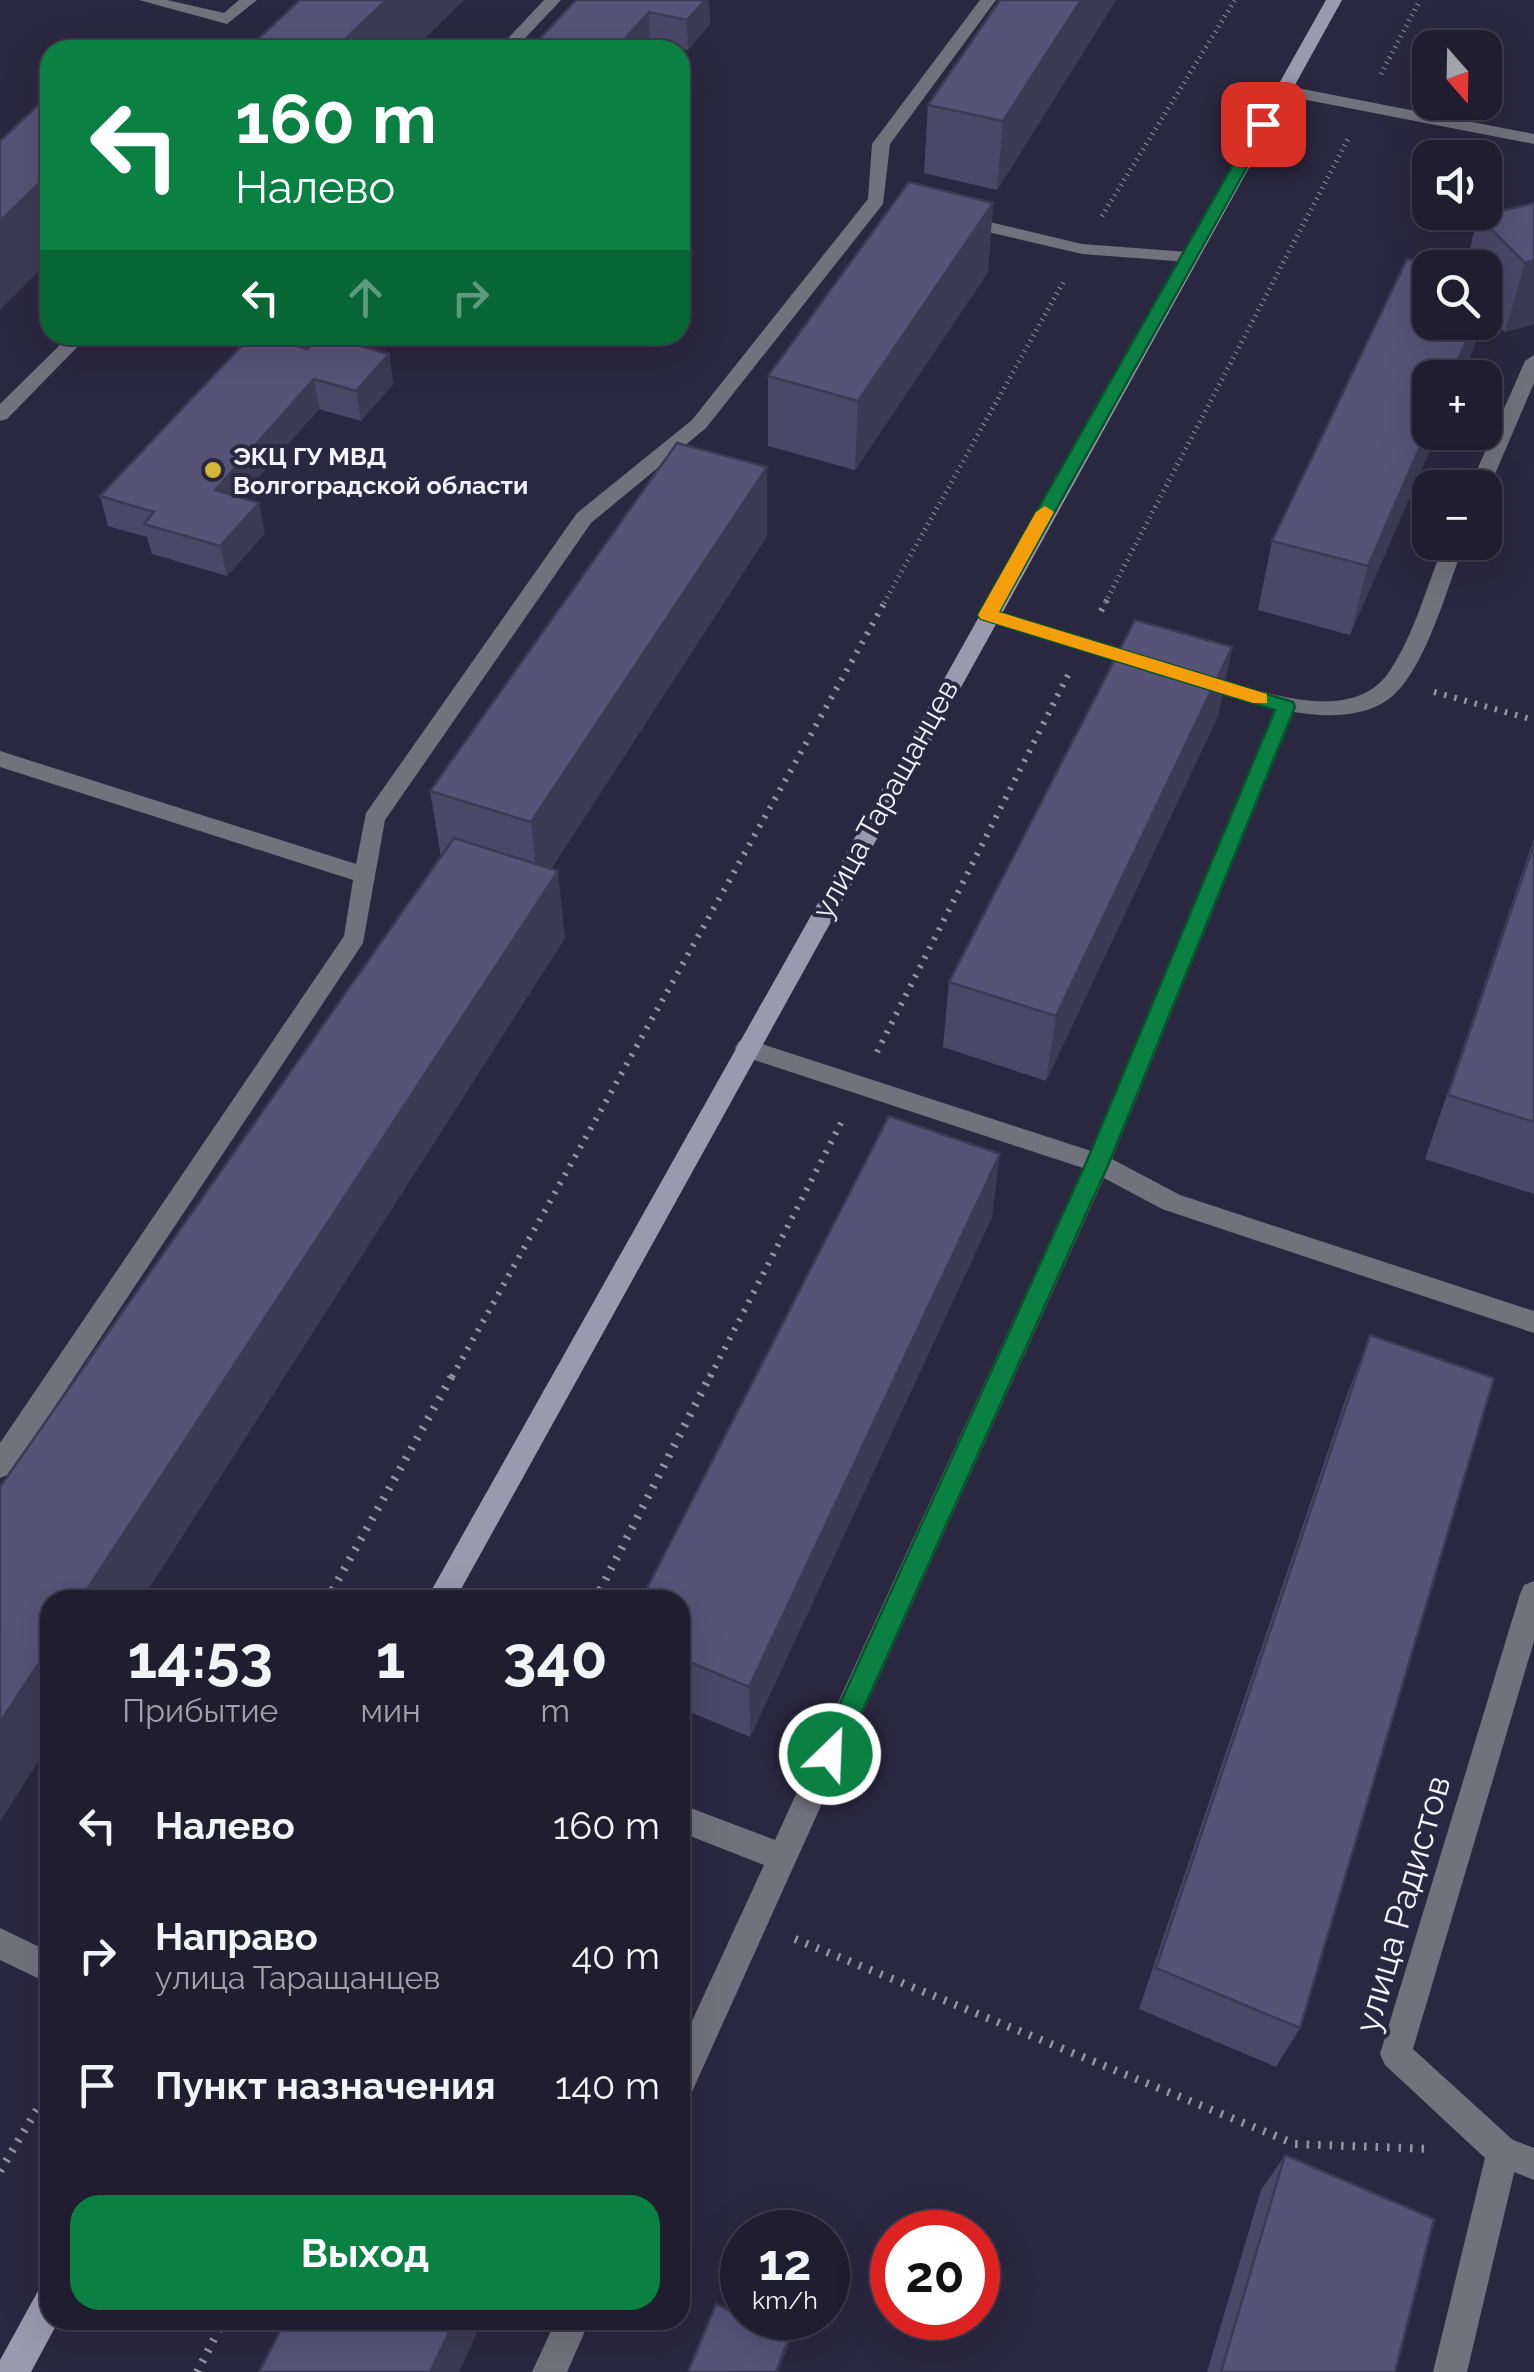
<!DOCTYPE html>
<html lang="ru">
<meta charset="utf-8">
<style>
:root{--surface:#201d30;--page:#2d2a3c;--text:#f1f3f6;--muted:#a2a2ab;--line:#3d3b4c;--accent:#0b8043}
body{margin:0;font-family:Raleway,sans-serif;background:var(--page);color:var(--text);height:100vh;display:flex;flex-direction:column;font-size:38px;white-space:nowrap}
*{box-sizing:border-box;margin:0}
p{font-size:32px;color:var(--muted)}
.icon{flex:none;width:55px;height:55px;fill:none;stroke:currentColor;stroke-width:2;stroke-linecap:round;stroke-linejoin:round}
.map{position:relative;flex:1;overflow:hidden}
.side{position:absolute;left:40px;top:1590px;width:650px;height:740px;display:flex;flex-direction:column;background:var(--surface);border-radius:30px;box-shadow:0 10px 40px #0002,0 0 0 2px var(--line)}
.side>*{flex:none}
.guide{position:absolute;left:40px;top:40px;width:650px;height:305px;border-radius:30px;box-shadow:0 10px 40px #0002,0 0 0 2px var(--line);background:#0b8043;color:#fff;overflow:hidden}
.needle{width:65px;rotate:160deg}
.fabs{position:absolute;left:1412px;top:30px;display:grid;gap:20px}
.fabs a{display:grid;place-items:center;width:90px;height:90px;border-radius:20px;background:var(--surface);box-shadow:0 10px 40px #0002,0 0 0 2px var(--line);font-size:50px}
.speed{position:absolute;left:720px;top:2210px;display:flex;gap:20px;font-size:50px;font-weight:700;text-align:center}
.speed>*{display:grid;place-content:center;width:130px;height:130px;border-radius:50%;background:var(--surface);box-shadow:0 10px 40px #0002,0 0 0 2px var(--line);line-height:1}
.speed small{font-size:25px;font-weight:400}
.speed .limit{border:15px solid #d22;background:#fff;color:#111}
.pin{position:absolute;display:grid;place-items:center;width:85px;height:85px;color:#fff;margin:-42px;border-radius:20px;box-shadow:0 5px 15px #0006}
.me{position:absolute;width:110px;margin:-55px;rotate:24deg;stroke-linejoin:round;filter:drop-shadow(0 0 8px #0008)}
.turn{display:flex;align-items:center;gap:35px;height:210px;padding:0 30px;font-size:45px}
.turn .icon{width:130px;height:130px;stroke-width:2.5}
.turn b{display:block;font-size:70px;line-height:85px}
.lanes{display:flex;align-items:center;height:95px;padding:0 30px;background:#0003;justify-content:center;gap:50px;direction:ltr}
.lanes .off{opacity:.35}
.eta{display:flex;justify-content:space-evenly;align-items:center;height:170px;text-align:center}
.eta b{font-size:60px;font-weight:700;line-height:70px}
.action{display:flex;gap:20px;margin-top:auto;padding:20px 30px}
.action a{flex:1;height:115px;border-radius:30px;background:var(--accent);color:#fff;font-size:40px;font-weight:700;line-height:115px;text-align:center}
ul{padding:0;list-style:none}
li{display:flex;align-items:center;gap:30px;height:130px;padding:0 30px}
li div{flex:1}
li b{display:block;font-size:38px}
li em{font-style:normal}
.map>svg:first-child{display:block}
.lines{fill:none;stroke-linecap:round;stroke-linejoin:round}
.path-far2{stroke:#9594a5;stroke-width:5;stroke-dasharray:1 5;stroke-linecap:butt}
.path-far1{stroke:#9594a5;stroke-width:6;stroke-dasharray:2.5 8;stroke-linecap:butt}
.path{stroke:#9594a5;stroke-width:8;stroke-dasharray:2.5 9;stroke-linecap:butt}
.lane{fill:#72717e;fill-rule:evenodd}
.street{fill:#72717e;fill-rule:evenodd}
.secondary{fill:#9b99ae;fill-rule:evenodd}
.wall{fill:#4b4767}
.shaded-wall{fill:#3d3a54}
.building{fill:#575378;stroke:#3d3a54;stroke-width:2.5}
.route{fill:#0b8043;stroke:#07532c;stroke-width:2.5}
.slow{fill:#f59e0b}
.poi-dot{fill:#d4b635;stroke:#2a2740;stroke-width:4}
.labels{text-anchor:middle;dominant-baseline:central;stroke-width:8;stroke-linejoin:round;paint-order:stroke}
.far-poi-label{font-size:25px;font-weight:bold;fill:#f4f3fd;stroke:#2a2740;text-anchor:start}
.street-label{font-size:30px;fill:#f4f3fd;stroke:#2a2740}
.near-street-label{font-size:35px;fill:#f4f3fd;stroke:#2a2740}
</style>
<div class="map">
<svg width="1534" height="2372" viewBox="0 0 1534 2372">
<rect width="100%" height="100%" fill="#2a2740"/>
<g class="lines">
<!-- path-far2 -->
<g class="path-far2">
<path d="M1381,74l39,-74"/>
<path d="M1102,216l133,-216"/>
<path d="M884,603l181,-324"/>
<path d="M1105,603l243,-464"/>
</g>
<!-- path-far1 -->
<g class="path-far1">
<path d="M1101,611l6,-11"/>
<path d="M1434,692l100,28"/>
<path d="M877,1052l191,-377"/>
<path d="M452,1377l434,-777"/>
<path d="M710,1377l132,-256"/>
</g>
<!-- path -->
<g class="path">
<path d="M327,1600l126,-226"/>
<path d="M595,1600l116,-226"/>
<path d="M795,1939l500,205 137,5"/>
<path d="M0,2171l50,-83"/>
<path d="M197,2372l27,-52"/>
</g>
<!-- lane -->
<g class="lane">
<path d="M139,0h28l57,13 15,-13h18l-30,24z"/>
<path d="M544,0h17l-47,50h-17z"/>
<path d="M980,0h16l-106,144 -7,60 -177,224 -115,95 -206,297 -22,123 -353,531 -10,4v-35l344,-507 9,-56 -353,-113v-16l356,113 10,-51 211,-300 115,-93 176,-221 4,-55z"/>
<path d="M1282,85l252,49v10l-258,-50 -2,-4z"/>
<path d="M960,215l122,29 106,8 9,5 -9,5 -106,-8 -128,-30v-8z"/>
<path d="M70,335h19l-82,84 -7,2v-17z"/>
<path d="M1534,355v28l-45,105 -4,5v-5h-16l56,-127z"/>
<path d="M1445,542h20c-17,42 -41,135 -79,159 -26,17 -62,16 -92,11l-182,447 68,36 354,116v22l-372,-124 -58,-31 -413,916 -11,5v-52l84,-182 -84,-33v-28l95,36 308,-672 -344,-113 -4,-7 4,-7 8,-2 344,112 184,-442 -90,-27 -4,-5 11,-7c54,15 157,61 197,2 26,-38 38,-88 56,-130z"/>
<path d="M988,608l168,51 4,5 -11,7 -168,-51 -3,-5z"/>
<path d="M0,1928l50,24v32l-50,-24z"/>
<path d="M1503,2136l31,12v32l-42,-17 -5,-11 5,-11z"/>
<path d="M556,2320h34l-23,52h-35z"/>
</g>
<!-- street -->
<path class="street" d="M1534,1581v60l-121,408 101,92 5,11 -52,220h-34l52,-214 -100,-93 -5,-11 140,-460 4,-9z"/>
<!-- secondary -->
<g class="secondary">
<path d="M1326,0h16l-887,1600h-29z"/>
<path d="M50,2286v34h9l-28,52h-31v-12l38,-69z"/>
</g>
</g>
<!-- wall -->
<g class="wall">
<path d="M576,0h133l1,24 -22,26 -38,-9z"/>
<path d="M1116,0l-119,190 -73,-17 4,-68z"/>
<path d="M993,203l-5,69 -133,198 -87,-24v-70z"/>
<path d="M1534,203v121l-29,8 -20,-21v-43h-20l13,-52z"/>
<path d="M1474,348l-124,287 -92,-25 14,-69z"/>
<path d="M308,349l81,5 4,30 -32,37 -42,-12 -78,88 24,36 -38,43 -75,-22 -5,-17 -39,-11 -8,-30z"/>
<path d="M767,536l-216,333 14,69 -565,883v-334l441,-630 -11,-66z"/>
<path d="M1232,647l-14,69 -172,365 -103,-34 6,-65z"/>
<path d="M1534,838v356l-109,-35z"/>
<path d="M992,1217l-242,520 -70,-29v-108z"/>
<path d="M1370,1335l-70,693 -24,39 -137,-58 208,-614z"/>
<path d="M1285,2155l110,217h-188l54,-182z"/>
</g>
<!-- shaded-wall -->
<g class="shaded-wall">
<path d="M386,0h78l-51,50h-79z"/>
<path d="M705,0h4l1,24 -22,26 -1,-30z"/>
<path d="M1081,0h35l-119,190 6,-69z"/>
<path d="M649,12l1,29 -7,9h-28z"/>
<path d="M50,173v87l-50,50v-89z"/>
<path d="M993,203l-5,69 -133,198 3,-69z"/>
<path d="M1534,260v64l-29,8 20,-69z"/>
<path d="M1494,279l-9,31v-11z"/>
<path d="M1475,322h7l-8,26 -12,30h-12z"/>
<path d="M389,354l4,30 -32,37 -5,-30z"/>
<path d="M314,379l5,30 -98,110 -6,-29z"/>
<path d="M1430,424v8h8l-88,203 18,-69z"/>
<path d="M767,467v69l-229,353 -7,-67z"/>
<path d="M259,503l6,30 -38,43 -7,-30z"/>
<path d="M1232,647l-14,69 -172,365 10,-65z"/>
<path d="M558,871l7,67 -424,662h-61z"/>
<path d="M1000,1154l-8,63 -242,520 -1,-50z"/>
<path d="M50,1646v97l-50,78v-99z"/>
<path d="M455,2320h28l-24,52h-29z"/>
<path d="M789,2338v6l-11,28h-2z"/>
</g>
<!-- building -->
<g class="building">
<path d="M300,0h86l-52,50h-88z"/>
<path d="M576,0h129l-18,20 -38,-8 -34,38h-86z"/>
<path d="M1000,0h81l-78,121 -75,-16z"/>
<path d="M106,43l33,7h-41z"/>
<path d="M50,94v79l-50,48v-80z"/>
<path d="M909,182l84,21 -135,198 -90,-25z"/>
<path d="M1534,203v57l-9,3 -47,-47z"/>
<path d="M1407,259l36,9h-13v54h45l-25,56h-20v46l-62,142 -96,-25z"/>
<path d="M1485,277l9,2 -9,20z"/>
<path d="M252,335l56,14 12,-14 69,19 -33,37 -42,-12 -99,111 44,13 -39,43 -76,-22 10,-12 -54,-16z"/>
<path d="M677,443l90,24 -236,355 -101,-31z"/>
<path d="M1135,620l97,27 -176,369 -107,-34z"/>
<path d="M454,838l104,33 -478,729h-30v46l-50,76v-235z"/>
<path d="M1534,844v278l-86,-27z"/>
<path d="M889,1116l111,38 -251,533 -69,-29v-58h-39z"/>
<path d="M1370,1335l124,43 -194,650 -144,-60z"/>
<path d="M1285,2155l149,64 -39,153h-174z"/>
<path d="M716,2304l73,34 -13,34h-88z"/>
<path d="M286,2320h169l-25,52h-171z"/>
</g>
<!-- route -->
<path class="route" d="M1263,119l8,5 -272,488 294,90 2,5 -186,456 -270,600 -9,4 -9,-4 -4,-9 269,-591 189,-453 -294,-91 -3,-4 278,-491z"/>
<!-- slow -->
<path class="slow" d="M1045,506l9,6 -55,100 268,82v9h-14l-272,-84 -3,-4 58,-103z"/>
<!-- markers -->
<circle class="poi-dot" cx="213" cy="470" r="10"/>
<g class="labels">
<!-- far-poi labels -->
<g class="far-poi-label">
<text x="233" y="456">ЭКЦ ГУ МВД<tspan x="233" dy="29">Волгоградской области</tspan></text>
</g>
<!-- street labels -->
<g class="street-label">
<text transform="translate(885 799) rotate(-61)">улица Таращанцев</text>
</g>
<!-- near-street labels -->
<g class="near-street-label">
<text transform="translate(1402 1904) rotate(-74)">улица Радистов</text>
</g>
</g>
</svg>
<div class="fabs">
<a><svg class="needle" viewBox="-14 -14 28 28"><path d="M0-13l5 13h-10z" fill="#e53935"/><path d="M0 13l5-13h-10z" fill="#a2a2ab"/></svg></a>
<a><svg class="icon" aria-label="sound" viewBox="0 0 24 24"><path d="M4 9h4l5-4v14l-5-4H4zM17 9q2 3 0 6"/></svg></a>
<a><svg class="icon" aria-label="search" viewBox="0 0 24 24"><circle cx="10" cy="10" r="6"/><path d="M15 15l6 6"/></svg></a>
<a>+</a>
<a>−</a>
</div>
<div class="speed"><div>12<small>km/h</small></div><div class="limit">20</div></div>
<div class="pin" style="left:1263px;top:124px;background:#d93025"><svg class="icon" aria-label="arrive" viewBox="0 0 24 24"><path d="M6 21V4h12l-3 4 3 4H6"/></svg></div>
<svg class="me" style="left:830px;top:1754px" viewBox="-20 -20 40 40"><circle r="17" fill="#0b8043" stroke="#fff" stroke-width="3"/><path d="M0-11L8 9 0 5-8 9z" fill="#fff"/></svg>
<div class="guide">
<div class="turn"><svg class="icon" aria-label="left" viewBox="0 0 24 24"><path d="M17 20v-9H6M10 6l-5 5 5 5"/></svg><div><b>160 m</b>Налево</div></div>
<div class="lanes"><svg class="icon" aria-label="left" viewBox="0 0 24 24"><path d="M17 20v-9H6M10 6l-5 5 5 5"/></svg><svg class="icon off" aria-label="ahead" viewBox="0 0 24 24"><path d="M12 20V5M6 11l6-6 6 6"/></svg><svg class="icon off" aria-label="right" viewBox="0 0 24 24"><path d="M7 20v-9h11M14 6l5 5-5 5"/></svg></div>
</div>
<section class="side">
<div class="eta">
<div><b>14:53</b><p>Прибытие</p></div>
<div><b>1</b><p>мин</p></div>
<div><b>340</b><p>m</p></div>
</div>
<ul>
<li><svg class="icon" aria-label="left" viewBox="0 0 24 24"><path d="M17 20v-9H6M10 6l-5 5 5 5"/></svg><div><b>Налево</b></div><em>160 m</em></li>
<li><svg class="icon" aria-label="right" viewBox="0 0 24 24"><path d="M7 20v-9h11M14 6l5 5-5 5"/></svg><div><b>Направо</b><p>улица Таращанцев</p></div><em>40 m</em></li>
<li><svg class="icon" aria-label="arrive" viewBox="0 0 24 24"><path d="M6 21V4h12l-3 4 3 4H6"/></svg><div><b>Пункт назначения</b></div><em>140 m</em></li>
</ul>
<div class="action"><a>Выход</a></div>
</section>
</div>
